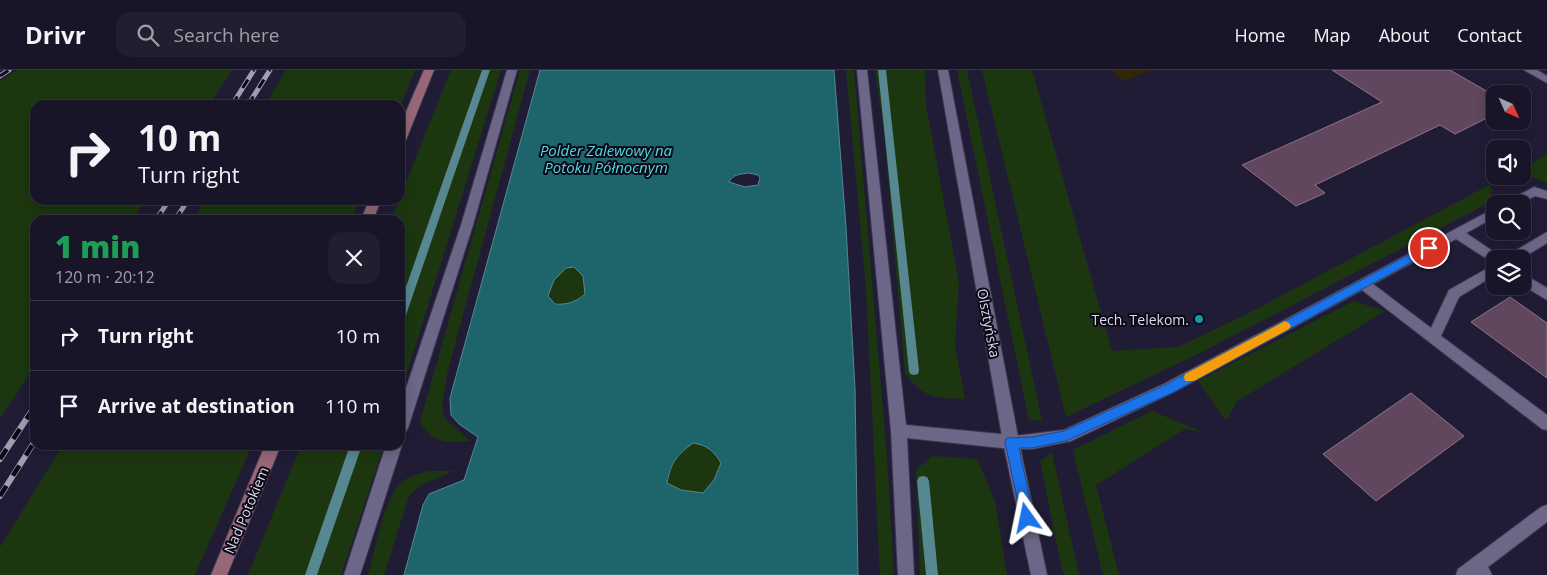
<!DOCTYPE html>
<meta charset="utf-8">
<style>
:root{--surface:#191528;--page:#221e30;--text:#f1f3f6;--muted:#9f9fa8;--line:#373445}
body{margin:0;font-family:"Open Sans",sans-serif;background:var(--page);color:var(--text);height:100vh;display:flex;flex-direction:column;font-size:19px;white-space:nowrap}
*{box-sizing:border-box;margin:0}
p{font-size:16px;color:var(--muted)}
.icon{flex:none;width:28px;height:28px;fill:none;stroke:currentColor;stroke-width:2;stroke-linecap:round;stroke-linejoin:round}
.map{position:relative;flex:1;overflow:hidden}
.sheet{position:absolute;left:30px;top:145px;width:375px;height:235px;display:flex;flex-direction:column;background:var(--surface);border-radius:15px;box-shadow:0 2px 12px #0003,0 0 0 1px var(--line)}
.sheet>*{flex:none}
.top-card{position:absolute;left:30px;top:30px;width:375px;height:105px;border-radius:15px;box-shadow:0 2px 12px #0003,0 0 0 1px var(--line);background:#191528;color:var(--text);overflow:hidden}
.needle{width:32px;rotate:135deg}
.tools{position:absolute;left:1486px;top:15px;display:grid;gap:10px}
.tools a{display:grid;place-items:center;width:45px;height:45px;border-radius:10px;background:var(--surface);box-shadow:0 2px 12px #0003,0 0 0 1px var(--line);font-size:25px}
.pin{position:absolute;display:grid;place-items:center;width:42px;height:42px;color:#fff;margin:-21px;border:2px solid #fff;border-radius:50%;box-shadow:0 1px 5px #0007}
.me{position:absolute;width:55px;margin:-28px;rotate:348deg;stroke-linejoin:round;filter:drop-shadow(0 0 4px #0008)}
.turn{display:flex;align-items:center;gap:18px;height:105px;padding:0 25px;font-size:22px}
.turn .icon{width:65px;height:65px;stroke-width:2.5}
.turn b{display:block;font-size:35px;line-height:42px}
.round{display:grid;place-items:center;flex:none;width:52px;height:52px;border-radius:15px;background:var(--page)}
.overview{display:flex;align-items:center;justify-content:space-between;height:85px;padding:0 25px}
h1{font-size:30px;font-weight:800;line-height:38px;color:#1e9e55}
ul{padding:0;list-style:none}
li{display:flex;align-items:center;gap:15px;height:70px;padding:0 25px;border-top:1px solid var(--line)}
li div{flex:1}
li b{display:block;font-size:19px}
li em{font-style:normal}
header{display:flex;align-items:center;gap:30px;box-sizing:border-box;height:70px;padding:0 25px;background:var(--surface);border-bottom:1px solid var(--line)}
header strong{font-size:24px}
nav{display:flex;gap:28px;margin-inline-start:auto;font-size:18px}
.search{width:350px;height:45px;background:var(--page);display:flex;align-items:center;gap:12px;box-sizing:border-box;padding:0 18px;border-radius:15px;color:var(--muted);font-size:19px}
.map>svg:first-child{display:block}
.green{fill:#1c3710}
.sand{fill:#2f2706}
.water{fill:#1e656b;stroke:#578892;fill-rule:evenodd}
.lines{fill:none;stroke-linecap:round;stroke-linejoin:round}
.stream{fill:#578892;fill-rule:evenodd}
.building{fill:#61475d;stroke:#90748c}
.service-casing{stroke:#3d384f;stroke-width:2}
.pedestrian-casing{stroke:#3d384f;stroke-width:2}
.minor-casing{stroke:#3d384f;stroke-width:2}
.secondary-casing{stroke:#3d384f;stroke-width:2}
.service{fill:#6d6787;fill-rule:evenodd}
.pedestrian{fill:#6d6787;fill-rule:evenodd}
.minor{fill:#6d6787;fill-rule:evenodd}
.secondary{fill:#976778;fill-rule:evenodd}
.rail-far1-casing{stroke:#a29eb2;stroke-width:5}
.rail-casing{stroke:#a29eb2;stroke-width:6}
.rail-far1{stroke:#0a0814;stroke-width:3;stroke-dasharray:10;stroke-linecap:butt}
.rail{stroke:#0a0814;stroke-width:4.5;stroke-dasharray:12;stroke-linecap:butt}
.route{fill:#1a73e8;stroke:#114b97}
.slow{fill:#f59e0b}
.culture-dot{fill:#0f9aa8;stroke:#0a0814;stroke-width:2}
.labels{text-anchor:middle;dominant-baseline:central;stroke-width:4;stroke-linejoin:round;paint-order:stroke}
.poi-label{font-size:14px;fill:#dddaec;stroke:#0a0814;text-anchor:end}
.street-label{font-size:14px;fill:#dddaec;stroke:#0a0814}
.water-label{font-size:15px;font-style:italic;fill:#51d8e3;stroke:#0a0814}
</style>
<header>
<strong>Drivr</strong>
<div class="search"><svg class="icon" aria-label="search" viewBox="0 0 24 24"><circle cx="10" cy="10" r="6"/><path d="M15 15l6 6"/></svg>Search here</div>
<nav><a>Home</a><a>Map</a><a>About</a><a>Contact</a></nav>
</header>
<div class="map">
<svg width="1547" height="505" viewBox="0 0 1547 505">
<rect width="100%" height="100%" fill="#211c36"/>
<!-- green -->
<g class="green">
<path d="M17,0h215l-23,35h-174v95h111l-14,20h-97v146l-35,52v-337z"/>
<path d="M286,0h129l-15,37v-2h-135z"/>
<path d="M451,0h50l-101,325v-175h-9z"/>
<path d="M520,0h10l-82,300 -6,35 2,12 26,24c-23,2 -36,3 -50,-19z"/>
<path d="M846,0h8l33,388 7,117h-14l-14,-286z"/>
<path d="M875,0h50l1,35 33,178 -4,62 10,54c-32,-2 -40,0 -60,-26l-21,-242z"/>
<path d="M957,0h10l75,351 -13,-1z"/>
<path d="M982,0h50l80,281 66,-4 69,-33 242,-129 4,5 -8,15 -285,148 -134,64z"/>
<path d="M1547,84v29l-24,-9v-4z"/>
<path d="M206,130h154l-9,20h-158z"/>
<path d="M574,197l9,9 2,18c-12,10 -25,15 -37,3l6,-17 12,-12z"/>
<path d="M1354,231l31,10 -149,91 -7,15 -4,3 -27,-39z"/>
<path d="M1152,341l51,21 -18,-3 -89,56 23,90h-16l-30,-125z"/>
<path d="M693,373c14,2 21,8 28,20l-7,17 -11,13 -22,-3 -14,-7c4,-21 9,-26 26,-40z"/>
<path d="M63,375h189l-57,130h-195v-28z"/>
<path d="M301,375h83l-43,130h-93z"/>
<path d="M1052,383l27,122h-14l-3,-4 -22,-110z"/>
<path d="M932,386l45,3 18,42 12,74h-87l-4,-105z"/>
<path d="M428,401h26l-33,14 -12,11 -25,79h-16c7,-24 16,-79 35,-94 8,-5 17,-8 25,-10z"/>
</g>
<!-- sand -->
<path class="sand" d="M1110,0h42l-28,11z"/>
<!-- water -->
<path class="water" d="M540,0h294l12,157 9,162 3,186h-454l19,-70 6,-11 35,-14 14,-43 -19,-13 -8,-9 -1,-17zM749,103l9,2 2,3 -2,7 -13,2 -16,-5c4,-8 12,-8 20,-9zM574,197l9,9 2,18c-9,8 -18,11 -30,10l-7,-8 6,-16 12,-12zM693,373c14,2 21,8 28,20l-7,17 -11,13 -22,-3 -14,-7c4,-21 9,-27 26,-40z"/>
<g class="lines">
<!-- stream -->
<g class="stream">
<path d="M482,0h8l-85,248 -1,3 -4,1v-18z"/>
<path d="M878,0h8l33,301 -1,3 -4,1 -4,-1 -1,-3z"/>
<path d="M350,375h12l-45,130h-12z"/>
<path d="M923,406l4,1 2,4 9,94h-12l-9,-94 2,-4z"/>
</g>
</g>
<!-- building -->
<g class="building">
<path d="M1332,0h118l45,26v18l-40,20 -15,-9 -125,60 10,8 -29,13 -54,-41 140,-63z"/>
<path d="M1510,227l37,26v55l-76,-56z"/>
<path d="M1411,323l53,43 -88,65 -53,-47z"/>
</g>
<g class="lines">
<!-- service casing -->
<g class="service-casing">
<g id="service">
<path d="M1524,0h13l10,6v7z"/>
<path d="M1534,117l13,4v8l-12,-3 -14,8h-16l2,-3z"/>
<path d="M1495,138v9l-29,16 34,23 1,3h-6v5l-39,-25 -83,45 58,44 18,-38 46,-26v11l-36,22 -18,39 106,79v15l-5,-1 -180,-139 -188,102 -103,49 -39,8h-21l-5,-2 -3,-5 3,-5 58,-7 100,-46z"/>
<path d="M1547,162v11l-26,16h-16l1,-3z"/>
<path d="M1522,203l25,15v12l-25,-15z"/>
<path d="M1547,435v17l-59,45 4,8h-36l2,-6 83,-62z"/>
</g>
</g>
<!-- pedestrian casing -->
<g class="pedestrian-casing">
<g id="pedestrian">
<path d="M507,0h10l-44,155 -65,203 -3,5 -5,2v-29l61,-181z"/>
<path d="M857,0h10l39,355 105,10 5,2 3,5 -3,5 -5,2 -104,-11 7,137h-16l-7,-144z"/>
<path d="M400,371l2,4 -42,130h-16l42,-130h14z"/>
</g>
</g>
<!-- minor casing -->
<g class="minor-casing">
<path id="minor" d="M938,0h10l71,372 28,133h-16l-28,-133z"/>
</g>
<!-- secondary casing -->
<g class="secondary-casing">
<g id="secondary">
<path d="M424,0h10l-28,70 -6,4v-18z"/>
<path d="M369,130h12l-8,20h-12z"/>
<path d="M265,375h16l-54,130h-16z"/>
</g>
</g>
<!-- service -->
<use href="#service" class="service"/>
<!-- pedestrian -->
<use href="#pedestrian" class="pedestrian"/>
<!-- minor -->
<use href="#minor" class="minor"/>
<!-- secondary -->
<use href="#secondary" class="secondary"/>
<!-- rail-far1 casing -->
<g class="rail-far1-casing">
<g id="rail-far1">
<path d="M0,6l9,-6"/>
<path d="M232,35l22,-35"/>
<path d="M248,35l22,-35"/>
<path d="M156,150l13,-20"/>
<path d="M175,150l13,-20"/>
</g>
</g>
<!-- rail casing -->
<g class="rail-casing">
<g id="rail">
<path d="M0,389l35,-53"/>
<path d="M0,426l35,-55"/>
</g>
</g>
<!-- rail-far1 -->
<use href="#rail-far1" class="rail-far1"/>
<!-- rail -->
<use href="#rail" class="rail"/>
</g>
<!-- route -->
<path class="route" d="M1429,174l5,4 -2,3 -258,141 -108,49 -34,7h-13l15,70 -2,4 -5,2 -5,-2 -17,-80 2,-4 25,-1 32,-6 101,-46z"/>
<!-- slow -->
<path class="slow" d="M1285,251l4,2 2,3 -2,3 -95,52h-9l-1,-4 1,-3z"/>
<!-- markers -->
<circle class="culture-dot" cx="1199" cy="249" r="5"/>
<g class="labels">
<!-- poi labels -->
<g class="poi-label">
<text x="1189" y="249">Tech. Telekom.</text>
</g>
<!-- street labels -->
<g class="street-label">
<text transform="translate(989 253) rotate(79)">Olsztyńska</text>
<text transform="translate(246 440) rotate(-67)">Nad Potokiem</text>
</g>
<!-- water labels -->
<g class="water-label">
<text x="606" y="80">Polder Zalewowy na<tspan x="606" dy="17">Potoku Północnym</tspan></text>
</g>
</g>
</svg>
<div class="tools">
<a><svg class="needle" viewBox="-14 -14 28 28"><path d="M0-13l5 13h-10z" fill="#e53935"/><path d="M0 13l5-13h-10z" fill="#9f9fa8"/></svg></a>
<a><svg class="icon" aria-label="sound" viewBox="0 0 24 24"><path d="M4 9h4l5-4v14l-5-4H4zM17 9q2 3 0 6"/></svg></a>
<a><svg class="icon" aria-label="search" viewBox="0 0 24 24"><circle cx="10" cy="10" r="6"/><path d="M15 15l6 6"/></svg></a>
<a><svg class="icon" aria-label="layers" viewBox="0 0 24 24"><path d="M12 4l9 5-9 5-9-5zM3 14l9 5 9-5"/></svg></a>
</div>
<div class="pin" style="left:1429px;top:178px;background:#d93025"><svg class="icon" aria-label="arrive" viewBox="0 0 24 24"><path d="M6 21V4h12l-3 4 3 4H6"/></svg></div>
<svg class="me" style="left:1027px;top:448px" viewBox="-20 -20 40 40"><path d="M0-17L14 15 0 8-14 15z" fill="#1a73e8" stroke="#fff" stroke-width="4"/></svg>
<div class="top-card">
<div class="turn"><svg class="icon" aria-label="right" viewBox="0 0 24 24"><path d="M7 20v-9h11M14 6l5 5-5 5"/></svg><div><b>10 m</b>Turn right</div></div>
</div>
<section class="sheet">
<div class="overview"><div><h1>1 min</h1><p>120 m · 20:12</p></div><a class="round"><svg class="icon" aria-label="close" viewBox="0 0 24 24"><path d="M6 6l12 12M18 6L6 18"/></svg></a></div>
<ul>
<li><svg class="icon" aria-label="right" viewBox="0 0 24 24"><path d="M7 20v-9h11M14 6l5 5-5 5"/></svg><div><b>Turn right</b></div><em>10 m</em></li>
<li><svg class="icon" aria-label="arrive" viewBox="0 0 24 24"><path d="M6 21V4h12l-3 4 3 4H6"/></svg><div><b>Arrive at destination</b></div><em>110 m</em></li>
</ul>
</section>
</div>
